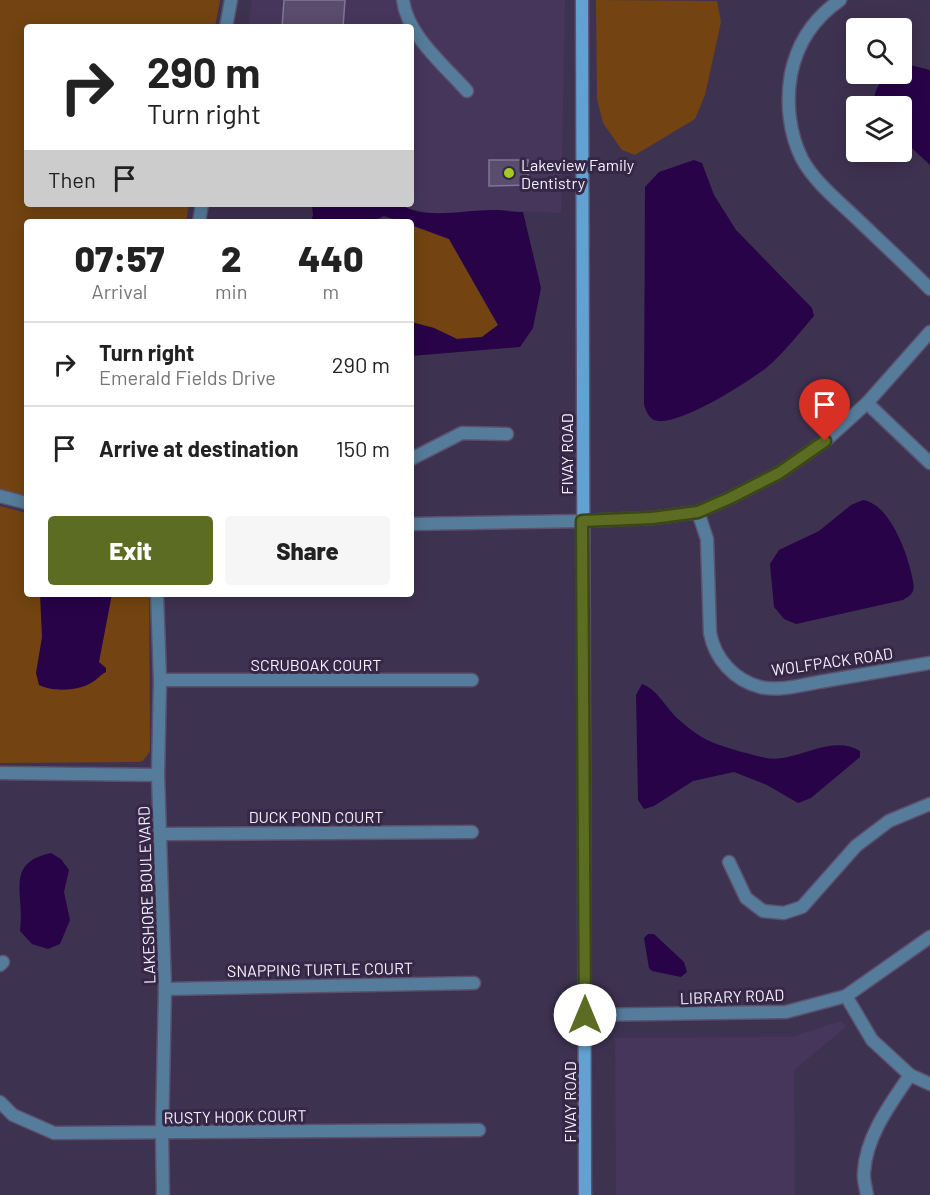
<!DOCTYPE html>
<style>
:root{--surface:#fff;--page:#f6f6f6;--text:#222;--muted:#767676;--line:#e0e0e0;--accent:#5c6d23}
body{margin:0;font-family:Barlow,sans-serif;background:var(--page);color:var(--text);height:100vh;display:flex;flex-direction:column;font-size:22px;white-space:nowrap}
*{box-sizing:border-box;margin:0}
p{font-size:20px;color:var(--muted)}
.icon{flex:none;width:33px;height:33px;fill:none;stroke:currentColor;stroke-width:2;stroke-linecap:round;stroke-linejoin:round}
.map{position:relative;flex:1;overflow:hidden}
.details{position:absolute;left:24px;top:219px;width:390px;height:378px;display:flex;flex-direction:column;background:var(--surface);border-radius:6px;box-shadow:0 3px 15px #0003}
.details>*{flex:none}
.banner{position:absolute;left:24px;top:24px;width:390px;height:183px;border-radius:6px;box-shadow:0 3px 15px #0003;background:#fff;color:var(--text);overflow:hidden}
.tools{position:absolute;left:846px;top:18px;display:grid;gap:12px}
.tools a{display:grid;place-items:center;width:66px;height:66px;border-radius:6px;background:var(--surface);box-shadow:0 3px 15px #0003;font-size:30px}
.pin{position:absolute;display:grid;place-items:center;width:51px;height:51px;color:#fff;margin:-62px -26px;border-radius:50% 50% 50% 0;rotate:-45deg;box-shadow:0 0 6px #0007}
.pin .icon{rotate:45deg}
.me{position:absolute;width:66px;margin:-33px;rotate:0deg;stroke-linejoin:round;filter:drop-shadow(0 0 4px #0008)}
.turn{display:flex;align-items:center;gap:21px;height:126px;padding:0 24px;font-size:27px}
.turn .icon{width:78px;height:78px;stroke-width:2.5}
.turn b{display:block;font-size:42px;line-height:51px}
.then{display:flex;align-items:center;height:57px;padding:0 24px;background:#0003;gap:12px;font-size:22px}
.eta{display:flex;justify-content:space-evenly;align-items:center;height:102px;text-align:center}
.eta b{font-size:36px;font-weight:800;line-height:42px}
.action{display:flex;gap:12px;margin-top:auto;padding:12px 24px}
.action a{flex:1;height:69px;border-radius:6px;background:var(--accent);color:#fff;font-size:24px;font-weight:800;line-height:69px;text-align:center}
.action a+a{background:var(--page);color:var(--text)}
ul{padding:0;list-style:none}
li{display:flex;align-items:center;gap:18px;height:84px;padding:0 24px;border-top:2px solid var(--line)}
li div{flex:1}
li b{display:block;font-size:22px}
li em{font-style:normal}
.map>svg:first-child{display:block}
.built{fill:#46365c}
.green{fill:#734411}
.water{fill:#280348}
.building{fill:#594c6d;stroke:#827498;stroke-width:1.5}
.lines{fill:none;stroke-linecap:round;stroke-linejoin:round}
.street-casing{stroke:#5b506d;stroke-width:15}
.secondary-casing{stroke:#5b506d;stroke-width:15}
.street{stroke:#557d9b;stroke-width:12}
.secondary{stroke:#61a2d2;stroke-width:12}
.route-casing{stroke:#3c4717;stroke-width:15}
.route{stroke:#5c6d23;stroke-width:10}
.poi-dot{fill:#a4c825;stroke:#342846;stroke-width:2}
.labels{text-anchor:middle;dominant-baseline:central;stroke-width:6;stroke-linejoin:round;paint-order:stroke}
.poi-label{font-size:16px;fill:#f5efff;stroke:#342846;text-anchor:start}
.street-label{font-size:16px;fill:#f5efff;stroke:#342846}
</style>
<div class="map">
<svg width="930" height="1195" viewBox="0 0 930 1195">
<rect width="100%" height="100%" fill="#3e3251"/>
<!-- built -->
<g class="built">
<path d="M252,0h313l-4,213 -67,-3 -55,4 -34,-6 -4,-4h10v-177h-163z"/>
<path d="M841,1021l5,6 -52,43 1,125h-179l-1,-157 177,-1z"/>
</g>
<!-- green -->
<g class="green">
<path d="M0,0h220l-5,27h-188v177h162l-3,18h-159v273l-27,-5z"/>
<path d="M596,0l121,1 4,21 -16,73 -10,24 -60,36 -13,-5 -19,-27 -6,-24z"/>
<path d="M411,225l38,14 49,86 -16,12 -25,2 -23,-11 -23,-6z"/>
<path d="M0,506l27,7v81h122l1,157 -7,10 -5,1 -138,1z"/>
</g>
<!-- water -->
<g class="water">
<path d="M910,65l20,5v95l-28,-26v-33h-27c-3,-14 4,-23 13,-32h14v-6z"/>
<path d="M694,160l8,3 12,32 22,35 76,78 2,8c-15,17 -30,37 -48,52 -18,14 -91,61 -112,52 -6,-3 -8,-10 -10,-15l1,-218 14,-15z"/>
<path d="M312,204h89c20,17 69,5 94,6 9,0 19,2 28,2l18,76 -8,40 -13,19 -109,9v-34l23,6 23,11 25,-2 16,-12 -49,-86 -38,-14v-3h-9l-18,-6 -13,6h-60l2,-7z"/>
<path d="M863,500c26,4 43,50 48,72 1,6 4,13 2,19 -2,5 -6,6 -10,9l-107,24 -12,-5 -10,-12 -4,-43 9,-14 40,-19 32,-26z"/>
<path d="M40,594h72l-13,68 7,6v4c-6,3 -9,8 -15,11 -13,8 -39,9 -52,2l-3,-12 6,-36z"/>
<path d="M642,684c15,5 24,24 36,35 7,6 14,12 22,17 13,9 49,18 66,22 29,6 64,-25 94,-7v6l-49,41 -13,5 -31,-18 -33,-13 -41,9 -39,25 -10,3 -6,-9 -2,-105z"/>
<path d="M51,853l10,6 8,11 -5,22 6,28 -10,24 -12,5 -16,-5 -12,-13c6,-35 -17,-68 31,-78z"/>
<path d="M648,934h6l30,28 3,10 -6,5 -29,-6 -3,-3 -5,-30z"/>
</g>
<!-- building -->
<g class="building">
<path d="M284,0h61l-2,27h-61z"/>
<path d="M489,160h39v25l-39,1z"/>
</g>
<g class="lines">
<!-- street casing -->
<g class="street-casing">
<g id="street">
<path d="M403,0c4,35 42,66 64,91"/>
<path d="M840,0c-26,18 -43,44 -49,74 -5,28 -2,59 11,85 12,22 34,40 52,57 25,24 51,48 76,73"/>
<path d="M226,27l5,-27"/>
<path d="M199,222l3,-18"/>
<path d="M867,403l63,60"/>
<path d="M411,459l51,-26 45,1"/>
<path d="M0,496l27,7"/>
<path d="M698,512l9,27 3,94c5,26 24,47 50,54 20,5 45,-3 65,-6 35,-6 70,-12 105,-18"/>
<path d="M411,524l171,-3 70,-3 46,-6 32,-14 49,-25 46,-32 42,-38 63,-71"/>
<path d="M157,594l3,86 -2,95 7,214 -3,144 1,62"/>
<path d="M160,680h312"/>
<path d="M0,773l158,2"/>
<path d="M160,834l312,-2"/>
<path d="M729,862l17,36 17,13 21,2 18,-6 54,-61 33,-25 41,-17"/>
<path d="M0,965l3,-3"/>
<path d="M165,989l309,-6"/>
<path d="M846,996l26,44 38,35 20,9"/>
<path d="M585,1015l201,-3 60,-16 84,-59"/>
<path d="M0,1102l13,13 41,18 425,-3"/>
<path d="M867,1195c-1,-7 -4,-16 -3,-23 2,-36 27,-69 46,-97"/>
</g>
</g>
<!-- secondary casing -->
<g class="secondary-casing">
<path id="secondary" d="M582,0l3,1195"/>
</g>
<!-- street -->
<use href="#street" class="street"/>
<!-- secondary -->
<use href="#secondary" class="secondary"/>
</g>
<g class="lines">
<!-- route casing -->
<g class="route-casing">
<path id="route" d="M585,1015l-3,-494 70,-3 46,-6 32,-14 49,-25 46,-32"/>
</g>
<!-- route -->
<use href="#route" class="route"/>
</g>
<!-- markers -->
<circle class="poi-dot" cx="509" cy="173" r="6"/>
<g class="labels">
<!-- poi labels -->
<g class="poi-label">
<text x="521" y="164">Lakeview Family<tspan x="521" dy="18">Dentistry</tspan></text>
</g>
<!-- street labels -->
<g class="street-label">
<text transform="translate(566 454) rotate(-90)">FIVAY ROAD</text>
<text transform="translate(832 661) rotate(-8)">WOLFPACK ROAD</text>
<text x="316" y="664">SCRUBOAK COURT</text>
<text x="316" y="816">DUCK POND COURT</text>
<text transform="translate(146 895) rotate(-92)">LAKESHORE BOULEVARD</text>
<text transform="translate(320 969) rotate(-1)">SNAPPING TURTLE COURT</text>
<text transform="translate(732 996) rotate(-2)">LIBRARY ROAD</text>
<text transform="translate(569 1102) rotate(-90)">FIVAY ROAD</text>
<text transform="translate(235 1116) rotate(-1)">RUSTY HOOK COURT</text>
</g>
</g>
</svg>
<div class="tools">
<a><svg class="icon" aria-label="search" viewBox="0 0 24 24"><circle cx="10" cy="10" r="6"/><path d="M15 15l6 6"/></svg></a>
<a><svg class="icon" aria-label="layers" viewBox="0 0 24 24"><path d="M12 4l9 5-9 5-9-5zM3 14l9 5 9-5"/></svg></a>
</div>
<div class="pin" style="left:825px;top:441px;background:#d93025"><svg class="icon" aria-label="arrive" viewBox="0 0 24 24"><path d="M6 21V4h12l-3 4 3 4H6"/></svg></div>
<svg class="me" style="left:585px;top:1015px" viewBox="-20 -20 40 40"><circle r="19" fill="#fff"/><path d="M0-13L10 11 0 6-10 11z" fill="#5c6d23"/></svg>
<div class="banner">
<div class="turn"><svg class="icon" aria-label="right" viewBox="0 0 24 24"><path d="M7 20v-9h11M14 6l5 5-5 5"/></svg><div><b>290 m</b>Turn right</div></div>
<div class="then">Then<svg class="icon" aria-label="arrive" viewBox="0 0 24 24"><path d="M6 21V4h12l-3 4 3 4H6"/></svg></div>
</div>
<section class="details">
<div class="eta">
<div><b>07:57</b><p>Arrival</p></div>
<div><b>2</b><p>min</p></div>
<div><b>440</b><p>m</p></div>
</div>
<ul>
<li><svg class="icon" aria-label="right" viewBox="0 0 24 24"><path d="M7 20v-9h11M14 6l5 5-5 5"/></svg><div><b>Turn right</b><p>Emerald Fields Drive</p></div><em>290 m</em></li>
<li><svg class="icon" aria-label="arrive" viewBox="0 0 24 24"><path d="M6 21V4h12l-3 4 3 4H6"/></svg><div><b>Arrive at destination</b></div><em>150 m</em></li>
</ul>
<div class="action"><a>Exit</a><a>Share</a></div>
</section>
</div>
